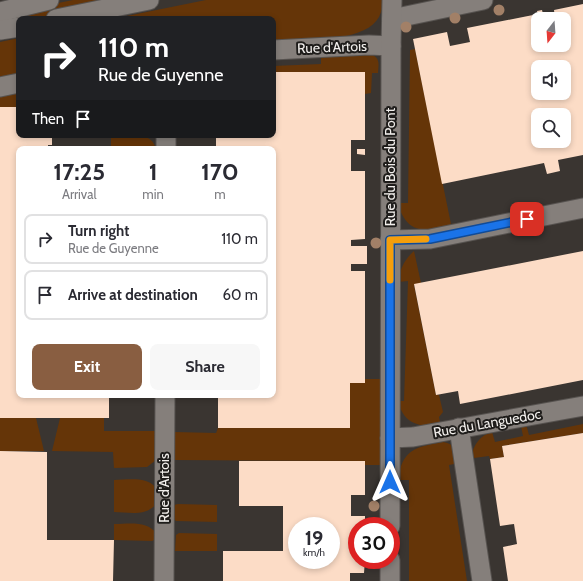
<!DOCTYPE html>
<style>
:root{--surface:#fff;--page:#f7f7f7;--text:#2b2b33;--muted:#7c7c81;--line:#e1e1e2;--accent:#895e41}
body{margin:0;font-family:Cabin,sans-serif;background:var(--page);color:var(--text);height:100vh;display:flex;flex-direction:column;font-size:15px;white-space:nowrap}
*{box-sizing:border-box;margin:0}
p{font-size:13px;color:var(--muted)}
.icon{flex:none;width:22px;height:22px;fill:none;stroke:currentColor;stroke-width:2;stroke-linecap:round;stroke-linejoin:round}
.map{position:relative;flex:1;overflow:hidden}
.details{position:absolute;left:16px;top:146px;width:260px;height:252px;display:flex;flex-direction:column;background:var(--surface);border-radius:8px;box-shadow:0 2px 6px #0003}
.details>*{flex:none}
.banner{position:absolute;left:16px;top:16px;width:260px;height:122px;border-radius:8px;box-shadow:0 2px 6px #0003;background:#202124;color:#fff;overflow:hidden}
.needle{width:26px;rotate:197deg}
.tools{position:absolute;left:531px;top:12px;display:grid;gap:8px}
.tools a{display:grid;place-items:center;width:40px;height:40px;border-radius:8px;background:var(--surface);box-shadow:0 2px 6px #0003;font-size:20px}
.speed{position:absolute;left:288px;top:517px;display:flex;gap:8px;font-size:20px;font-weight:700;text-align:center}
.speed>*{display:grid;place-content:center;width:52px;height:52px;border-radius:50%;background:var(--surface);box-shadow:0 2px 6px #0003;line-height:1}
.speed small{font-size:10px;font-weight:400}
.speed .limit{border:6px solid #d22;background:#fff;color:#111}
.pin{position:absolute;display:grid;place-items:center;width:34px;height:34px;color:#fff;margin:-17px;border-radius:8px;box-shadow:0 2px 6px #0006}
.me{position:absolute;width:44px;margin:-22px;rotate:0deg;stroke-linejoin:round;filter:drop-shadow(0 0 3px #0008)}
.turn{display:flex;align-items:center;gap:14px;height:84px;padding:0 16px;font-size:18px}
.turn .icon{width:52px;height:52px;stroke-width:2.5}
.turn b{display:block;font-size:28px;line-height:34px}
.then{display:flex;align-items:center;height:38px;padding:0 16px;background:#0003;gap:8px;font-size:15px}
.eta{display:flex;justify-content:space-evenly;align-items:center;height:68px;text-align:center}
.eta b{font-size:24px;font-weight:700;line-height:28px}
.button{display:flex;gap:8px;margin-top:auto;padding:8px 16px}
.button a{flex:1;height:46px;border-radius:8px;background:var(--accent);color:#fff;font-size:16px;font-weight:700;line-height:46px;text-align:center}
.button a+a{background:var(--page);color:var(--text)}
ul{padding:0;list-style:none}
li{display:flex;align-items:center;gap:12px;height:50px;margin:0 8px 6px;padding:0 8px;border:2px solid var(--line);border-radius:8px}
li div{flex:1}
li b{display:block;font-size:15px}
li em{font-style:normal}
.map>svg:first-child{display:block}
.green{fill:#653508}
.building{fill:#fcdcc6;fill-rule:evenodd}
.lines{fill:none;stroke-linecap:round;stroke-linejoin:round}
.minor-casing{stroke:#575350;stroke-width:21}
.minor{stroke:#857f7b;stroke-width:19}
.tree{fill:#a28067}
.route-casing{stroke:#114b97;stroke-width:10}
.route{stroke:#1a73e8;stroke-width:7}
.slow{stroke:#f59e0b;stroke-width:7}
.labels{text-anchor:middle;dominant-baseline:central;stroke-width:4;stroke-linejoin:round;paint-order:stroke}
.street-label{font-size:14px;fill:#f2efec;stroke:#1f1d1b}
</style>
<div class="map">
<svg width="583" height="581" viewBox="0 0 583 581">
<rect width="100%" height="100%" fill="#3a3531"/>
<!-- green -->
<g class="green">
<path d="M73,0h53l-93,19h-14l-19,7 19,-15z"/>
<path d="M206,0h176c0,4 1,9 -1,12 -9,33 -82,27 -108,28v-21h-161z"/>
<path d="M19,38v40l-19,4v-40z"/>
<path d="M415,49l36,175 8,-1 1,4c-28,3 -53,12 -62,-24h10l2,-153z"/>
<path d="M370,53c10,6 9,9 8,20h-6l-1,20 -6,1 -92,-22v-6l48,-2v-10z"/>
<path d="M19,87v20h-19v-16z"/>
<path d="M111,135c15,0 41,-5 45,14h-45z"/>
<path d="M414,251l7,32 -7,2 22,110h3l4,17 -4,5 2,10c-20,-1 -37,-1 -43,-26h6l4,-120 -10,1c2,-13 6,-22 16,-31z"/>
<path d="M365,379h17v86h-17v-4l-193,-1 2,-28 42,1 2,-5h132v-45h15z"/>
<path d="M0,418h36l8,33h-44z"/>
<path d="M60,418h44v13h52l-1,17 3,2 -2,10 -9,7 -33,1 -1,-16 -61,-1z"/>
<path d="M526,424l3,11 54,-11v9l-81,13 2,11 -14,2 -1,-3 -15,2 -3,-2c3,-11 9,-21 21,-24l3,10 28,-6 -2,-10z"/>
<path d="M443,442c13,2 13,10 16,21l-10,2 18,116h-58v-101h-11c4,-31 18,-33 45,-38z"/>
<path d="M114,480c13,0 32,-4 41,7l1,17c-10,13 -28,8 -42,8z"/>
<path d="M178,504l39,1v17l-41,-1 -3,-3 1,-13z"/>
<path d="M114,524c15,0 33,-4 43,10l-1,5 -4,2 -38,-1z"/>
<path d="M179,533l38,1v17h-42l1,-16z"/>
</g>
<!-- building -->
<g class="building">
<path d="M583,4v151l-25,5 2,11 -13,3 -3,-11 -102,21 -29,-145 34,-7 3,14 20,-4 -3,-14 66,-13 3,13h2v17h26v-26h-9l-1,-9zM538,67h26v26h-26zM538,115h26v26h-26z"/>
<path d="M542,10l2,8 -5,1 -2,-8z"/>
<path d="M273,72h92v68h-14v31h14v68l-14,1v6h16v18h-16v7h14v112h-15v45h-132v-33h55v-246h-57v-14h57z"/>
<path d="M0,107h19v28h29v1h4v9h-4v4h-29v246h90v23h-109z"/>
<path d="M357,149h8v6l-8,-1z"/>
<path d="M583,251v129l-123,24 -2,-13 -22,4 -22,-111z"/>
<path d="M583,433v148h-75l-5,-34 14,-3 -3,-20 -14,2 -10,-67 14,-2 -2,-11z"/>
<path d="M0,451l47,1v88h67l-1,41h-113z"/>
<path d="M239,461h126v34h-14v21h14v10h-8v34h8l-1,13h-14v8h-127v-30h60v-45h-44zM297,526h34v34h-34z"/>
</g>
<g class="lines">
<!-- minor casing -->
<g class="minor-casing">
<g id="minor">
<path d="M0,12l49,-12"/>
<path d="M56,19l93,-19"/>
<path d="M392,19l91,-19"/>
<path d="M0,30l19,-3"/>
<path d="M273,50l96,-5 22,1"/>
<path d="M0,87l19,-4"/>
<path d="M166,149v-14"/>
<path d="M390,240l40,-1 153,-31"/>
<path d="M459,428l23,153"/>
<path d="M390,438l23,-1 170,-31"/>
<path d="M390,526l1,-480 1,-46"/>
<path d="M164,581l1,-186"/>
<path d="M390,581v-21"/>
</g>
</g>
<!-- minor -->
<use href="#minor" class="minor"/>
</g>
<!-- trees -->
<g class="tree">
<circle cx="499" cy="10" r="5.5"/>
<circle cx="455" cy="18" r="5.5"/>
<circle cx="406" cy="27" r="5.5"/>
<circle cx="376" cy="243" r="5.5"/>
<circle cx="374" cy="506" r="5.5"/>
</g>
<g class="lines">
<!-- route casing -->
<g class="route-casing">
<path id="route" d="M390,482v-242l40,-1 97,-20"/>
</g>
<!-- route -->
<use href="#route" class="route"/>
<!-- slow -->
<path class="slow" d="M390,280v-40l36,-1"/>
</g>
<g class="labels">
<!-- street labels -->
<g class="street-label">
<text transform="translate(332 47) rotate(-2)">Rue d'Artois</text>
<text transform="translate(390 167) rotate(-90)">Rue du Bois du Pont</text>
<text transform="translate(487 423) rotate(-10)">Rue du Languedoc</text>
<text transform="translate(164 488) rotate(-90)">Rue d'Artois</text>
</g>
</g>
</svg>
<div class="tools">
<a><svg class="needle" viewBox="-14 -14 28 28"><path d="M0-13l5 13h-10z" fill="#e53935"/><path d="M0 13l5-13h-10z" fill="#7c7c81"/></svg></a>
<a><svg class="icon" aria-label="sound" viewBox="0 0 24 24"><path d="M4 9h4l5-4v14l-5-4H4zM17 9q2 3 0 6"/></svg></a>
<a><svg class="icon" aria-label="search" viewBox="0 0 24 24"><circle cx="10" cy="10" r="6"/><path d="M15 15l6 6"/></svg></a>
</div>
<div class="speed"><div>19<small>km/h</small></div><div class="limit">30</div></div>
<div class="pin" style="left:527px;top:219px;background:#d93025"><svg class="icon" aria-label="arrive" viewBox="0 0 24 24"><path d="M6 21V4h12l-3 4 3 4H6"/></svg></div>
<svg class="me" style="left:390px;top:482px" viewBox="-20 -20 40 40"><path d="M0-17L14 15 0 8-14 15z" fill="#1a73e8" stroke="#fff" stroke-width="4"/></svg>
<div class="banner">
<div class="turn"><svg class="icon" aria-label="right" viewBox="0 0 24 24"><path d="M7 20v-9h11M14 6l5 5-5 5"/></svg><div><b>110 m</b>Rue de Guyenne</div></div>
<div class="then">Then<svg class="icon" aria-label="arrive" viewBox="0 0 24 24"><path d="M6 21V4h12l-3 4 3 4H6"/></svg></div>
</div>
<section class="details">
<div class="eta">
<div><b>17:25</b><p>Arrival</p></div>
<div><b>1</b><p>min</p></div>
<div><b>170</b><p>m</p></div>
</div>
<ul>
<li><svg class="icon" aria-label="right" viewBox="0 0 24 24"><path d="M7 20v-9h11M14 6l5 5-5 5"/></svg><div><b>Turn right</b><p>Rue de Guyenne</p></div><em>110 m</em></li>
<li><svg class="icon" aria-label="arrive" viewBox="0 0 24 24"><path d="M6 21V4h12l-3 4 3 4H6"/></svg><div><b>Arrive at destination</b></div><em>60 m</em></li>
</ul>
<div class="button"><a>Exit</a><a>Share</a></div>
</section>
</div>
